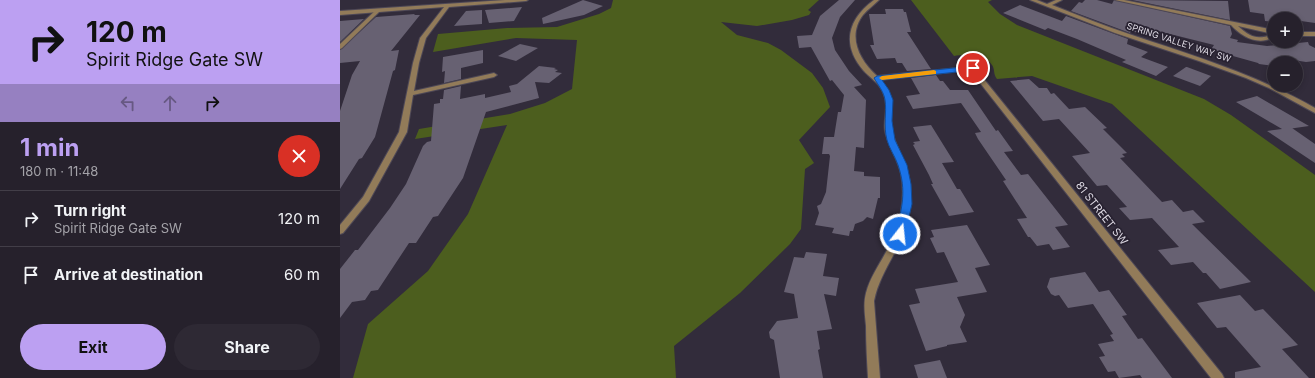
<!DOCTYPE html>
<meta charset="utf-8">
<style>
:root{--surface:#26212c;--page:#2e2934;--text:#f1f3f6;--muted:#a4a3a9;--line:#423e48;--accent:#bca0f2}
body{margin:0;font-family:Inter,sans-serif;background:var(--page);color:var(--text);height:100vh;display:flex;flex-direction:column;font-size:15px;white-space:nowrap}
*{box-sizing:border-box;margin:0}
p{font-size:13px;color:var(--muted)}
.icon{flex:none;width:22px;height:22px;fill:none;stroke:currentColor;stroke-width:2;stroke-linecap:round;stroke-linejoin:round}
.map{position:relative;flex:1;overflow:hidden}
.side{display:flex;flex-direction:column;background:var(--surface);width:340px}
.side>*{flex:none}
.guide{background:#bca0f2;color:#111;overflow:hidden}
.buttons{position:absolute;left:927px;top:12px;display:grid;gap:8px}
.buttons a{display:grid;place-items:center;width:36px;height:36px;border-radius:50%;background:var(--surface);box-shadow:0 2px 6px #0003,0 0 0 1px var(--line);font-size:20px}
.pin{position:absolute;display:grid;place-items:center;width:34px;height:34px;color:#fff;margin:-17px;border:2px solid #fff;border-radius:50%;box-shadow:0 1px 4px #0007}
.me{position:absolute;width:44px;margin:-22px;rotate:16deg;stroke-linejoin:round;filter:drop-shadow(0 0 3px #0008)}
.turn{display:flex;align-items:center;gap:14px;height:84px;padding:0 20px;font-size:18px}
.turn .icon{width:52px;height:52px;stroke-width:2.5}
.turn b{display:block;font-size:28px;line-height:34px}
.lanes{display:flex;align-items:center;height:38px;padding:0 20px;background:#0003;justify-content:center;gap:20px;direction:ltr}
.lanes .off{opacity:.35}
.round{display:grid;place-items:center;flex:none;width:42px;height:42px;border-radius:21px;background:var(--page)}
.overview{display:flex;align-items:center;justify-content:space-between;height:68px;padding:0 20px}
h1{font-size:24px;font-weight:700;line-height:30px;color:var(--accent)}
.cta{display:flex;gap:8px;margin-top:auto;padding:8px 20px}
.cta a{flex:1;height:46px;border-radius:24px;background:var(--accent);color:#111;font-size:16px;font-weight:700;line-height:46px;text-align:center}
.cta a+a{background:var(--page);color:var(--text)}
ul{padding:0;list-style:none}
li{display:flex;align-items:center;gap:12px;height:56px;padding:0 20px;border-top:1px solid var(--line)}
li div{flex:1}
li b{display:block;font-size:15px}
li em{font-style:normal}
main{display:flex;flex:1;min-height:0}
.map>svg:first-child{display:block}
.green{fill:#4c5e1e}
.building{fill:#676172}
.lines{fill:none;stroke-linecap:round;stroke-linejoin:round}
.service-casing{stroke:#4e4856;stroke-width:2}
.minor-casing{stroke:#4e4856;stroke-width:2}
.service{fill:#927b59;fill-rule:evenodd}
.minor{fill:#927b59;fill-rule:evenodd}
.route{fill:#1a73e8;stroke:#114b97}
.slow{fill:#f59e0b}
.labels{text-anchor:middle;dominant-baseline:central;stroke-width:3.5;stroke-linejoin:round;paint-order:stroke}
.far-street-label{font-size:9px;fill:#dedae4;stroke:#282231}
.street-label{font-size:11px;fill:#dedae4;stroke:#282231}
</style>
<main>
<section class="side">
<div class="guide">
<div class="turn"><svg class="icon" aria-label="right" viewBox="0 0 24 24"><path d="M7 20v-9h11M14 6l5 5-5 5"/></svg><div><b>120 m</b>Spirit Ridge Gate SW</div></div>
<div class="lanes"><svg class="icon off" aria-label="left" viewBox="0 0 24 24"><path d="M17 20v-9H6M10 6l-5 5 5 5"/></svg><svg class="icon off" aria-label="ahead" viewBox="0 0 24 24"><path d="M12 20V5M6 11l6-6 6 6"/></svg><svg class="icon" aria-label="right" viewBox="0 0 24 24"><path d="M7 20v-9h11M14 6l5 5-5 5"/></svg></div>
</div>
<div class="overview"><div><h1>1 min</h1><p>180 m · 11:48</p></div><a class="round" style="background:#d93025;color:#fff"><svg class="icon" aria-label="close" viewBox="0 0 24 24"><path d="M6 6l12 12M18 6L6 18"/></svg></a></div>
<ul>
<li><svg class="icon" aria-label="right" viewBox="0 0 24 24"><path d="M7 20v-9h11M14 6l5 5-5 5"/></svg><div><b>Turn right</b><p>Spirit Ridge Gate SW</p></div><em>120 m</em></li>
<li><svg class="icon" aria-label="arrive" viewBox="0 0 24 24"><path d="M6 21V4h12l-3 4 3 4H6"/></svg><div><b>Arrive at destination</b></div><em>60 m</em></li>
</ul>
<div class="cta"><a>Exit</a><a>Share</a></div>
</section>
<div class="map">
<svg width="975" height="378" viewBox="0 0 975 378">
<rect width="100%" height="100%" fill="#322c3b"/>
<!-- green -->
<g class="green">
<path d="M273,0h206l-11,10 3,2 -2,3 -17,5 -35,6 -36,-4 16,13 31,8 13,7 31,23 11,15 7,19 -31,33 15,23 -9,6 -4,60 -11,15 -50,49 -66,53 2,32h-323l15,-54 60,-53 40,-57 39,-89 -92,14 4,-10 91,-15 35,-11 27,-14 5,-49 -61,-2 -83,14 5,-18 69,-6 50,-1 42,-13 12,-6z"/>
<path d="M571,0h81l-4,2 12,12 17,11 187,74 27,16 84,60v117l-203,-188 -80,-28 -35,3c-4,-5 -2,-10 -5,-14 -7,-11 -27,-11 -38,-9z"/>
</g>
<!-- building -->
<g class="building">
<path d="M243,0l20,6 -19,9 -41,9 -1,-6z"/>
<path d="M499,0h16l-15,17 -8,21 3,12 14,21 13,14 -8,2 12,13 -2,48 -8,-1 -2,24 10,1v4l16,1v21h-2l-5,21 -6,-2 -4,4 -8,3 -2,7h-3l-1,5 -17,-3 2,-5 -19,-3 4,-12 -2,-7 4,-2 5,-12 4,-36 -1,-2h-7l2,-17h10l4,-25h3l3,-17 -12,-15 -2,1 -19,-34 -12,1 -2,-12 15,-1 8,-19z"/>
<path d="M745,0h12l15,4 2,-4 116,26 2,8 -2,4 8,2 -1,2 30,4 41,-4 1,3 6,3v13l-9,1 -19,-3 2,4h-15v3l-15,-2 -1,-1 -43,-12v-2l-3,-1 2,-3 -64,-16 -3,6 -16,-4 -1,2 -59,-22 8,-9 3,1z"/>
<path d="M792,0l96,1 2,19z"/>
<path d="M908,0h67v23l-14,-2 2,6 -7,-1v-7h-22v3l-9,-1 -1,-7 -14,-2z"/>
<path d="M680,5l42,16 4,-5 62,23 -1,5 21,8 -7,5 27,10 -12,9 -34,-14 4,-2 -49,-21 -29,-11 -3,2 -42,-17z"/>
<path d="M182,7l-8,14 -25,2 -4,-13z"/>
<path d="M545,9h18l1,3h2l5,20h-4l24,37 -24,2 -5,-8h-5l-2,-5 -18,1 -7,-14h4l-5,-31h17z"/>
<path d="M142,10v14l-28,2 12,-15z"/>
<path d="M75,14l-1,1h6l-29,36 8,-1 -4,20 -2,1 -18,66 -13,21 -3,1 -19,30v-78l12,-36 8,-14 -20,2v-13l36,-33z"/>
<path d="M24,19l-24,23v-21z"/>
<path d="M180,44l18,4 -22,13 -18,-5z"/>
<path d="M143,50v13l-22,5v11l-17,4 1,-12 -3,1 1,-15z"/>
<path d="M199,66l17,2 -2,1 4,1 -3,2 7,1 -13,10 -14,-1 4,16 -53,14 -23,66 -25,38 -5,1 -17,26h-7l-31,47 -7,1 -6,9 -13,2 -12,16v-49l15,-19h3l32,-42 16,-24 17,-38 4,-4 4,-1 3,-37 6,-1v-4h3l1,-9 17,-4 -1,13 25,-5v4l26,-6 -2,-6 8,-2z"/>
<path d="M846,67h1l24,9 -11,10 -27,-10z"/>
<path d="M596,75l4,6h3l7,9h18l28,41 2,-1 15,21 -9,1 17,23 7,-1 40,51 -13,2 15,20 -17,3 -4,-6 -12,2 -7,-9h-2l-11,-18 10,-1 -24,-37 3,-1 -28,-41 -3,-6 6,-1 -20,-29 -48,6 -7,-13 14,-2 -9,-16z"/>
<path d="M689,79l10,9h8l4,6 3,-1 15,16 16,-2 22,21 -4,1 24,24 -5,1 3,3 -5,1 42,44 10,-2 11,12 10,-2 12,12 -13,2 59,58 -31,7 -14,-16h-3l-10,-11 -22,3 -13,-15 21,-3 -27,-29 -22,2 -11,-12 8,-1 -20,-22 -10,1 -25,-30 18,-3 -31,-34 -16,2 -33,-40z"/>
<path d="M917,96l52,30 -21,3 4,-1 23,16v19l-48,-32 15,-2 -46,-27z"/>
<path d="M591,125l23,37 -12,1 15,26h3l14,23 -25,4 -18,-32h2l-4,-9 -16,-30 2,-1 -2,-2 7,-1 -7,-14z"/>
<path d="M627,225l23,40 -15,3 12,24 -30,5 8,18 -5,12 7,15 -20,3v1l-21,5 -17,-46 11,-2 -5,-14 43,-7 -14,-30 -7,1 -7,-15 4,-1 -3,-7z"/>
<path d="M466,252l21,2 -4,22 16,2 -3,18 -12,-2 8,35 -15,2 3,18 -2,1 5,28h-43l-6,-38 -4,-2 -1,-6 8,-11 21,-3 -4,-24 -10,-2 10,-35 10,1z"/>
<path d="M745,272l14,20 10,-2 18,25 -5,1 16,23 4,-1 30,40h-30l-2,-3 -21,3 -4,-7 -7,1 -9,-15 6,-1 -7,-12 16,-3 -4,-6 3,-1 -20,-30 -25,4 -9,-13 -4,1 -4,-2 -4,-7 3,-9z"/>
<path d="M900,295l15,16 8,-2 35,36 -16,4 27,29h-74v-6l26,-5 -35,-40 -9,1 -20,-25z"/>
<path d="M600,360l7,18h-29l-4,-13z"/>
</g>
<g class="lines">
<!-- service casing -->
<g class="service-casing">
<path id="service" d="M37,9l3,2 -1,1 -37,36 -2,1v-5z"/>
</g>
<!-- minor casing -->
<g class="minor-casing">
<g id="minor">
<path d="M165,0h23l-2,1 -77,6 -23,31 -7,25 -5,28 80,-18 3,2 -3,2 -81,18 -6,37 -38,69 -26,32 -3,1v-9l23,-28 36,-65 14,-69 7,-25 24,-31 -104,8v-4z"/>
<path d="M534,0h5c-5,5 -11,9 -16,15 -16,21 -4,45 14,61l91,-9 -3,-4 3,-2 2,1 252,312 2,4h-13l-241,-308 -90,10c19,20 8,28 12,51 4,18 16,33 18,52 3,22 -2,45 -13,65 -9,18 -19,33 -23,53l6,77h-12c-1,-17 -2,-34 -2,-52 -1,-11 -3,-22 0,-33 4,-16 14,-29 21,-43 13,-23 19,-51 14,-76 -3,-15 -13,-28 -16,-43 -2,-12 4,-24 -1,-36 -3,-11 -14,-17 -21,-25 -22,-26 -15,-51 11,-70z"/>
<path d="M690,0h7l10,4 9,-4h6l-10,5c26,10 53,21 80,30 63,21 125,40 183,73v5l-46,-25 -23,-10 -47,-17 -84,-28z"/>
<path d="M775,0h9l150,30v7c-16,9 -32,0 -43,-12zM898,26l35,8c-15,6 -22,4 -35,-8z"/>
<rect x="956" y="32" width="19" height="4"/>
</g>
</g>
<!-- service -->
<use href="#service" class="service"/>
<!-- minor -->
<use href="#minor" class="minor"/>
</g>
<!-- route -->
<path class="route" d="M633,66l4,2 -1,2 -94,10 7,10 4,10 -1,21 3,19 12,25 4,19 1,20 -7,30 -2,3h-7l-1,-3c7,-25 12,-43 3,-69 -3,-9 -9,-17 -11,-25 -4,-15 0,-28 -2,-40 -1,-8 -7,-15 -11,-22l3,-2z"/>
<!-- slow -->
<path class="slow" d="M594,70l2,1v3l-54,6 -3,-2 3,-2z"/>
<g class="labels">
<!-- far-street labels -->
<g class="far-street-label">
<text transform="translate(839 42) rotate(18)">SPRING VALLEY WAY SW</text>
</g>
<!-- street labels -->
<g class="street-label">
<text transform="translate(762 213) rotate(52)">81 STREET SW</text>
</g>
</g>
</svg>
<div class="buttons">
<a>+</a>
<a>−</a>
</div>
<div class="pin" style="left:633px;top:68px;background:#d93025"><svg class="icon" aria-label="arrive" viewBox="0 0 24 24"><path d="M6 21V4h12l-3 4 3 4H6"/></svg></div>
<svg class="me" style="left:560px;top:234px" viewBox="-20 -20 40 40"><circle r="17" fill="#1a73e8" stroke="#fff" stroke-width="3"/><path d="M0-11L8 9 0 5-8 9z" fill="#fff"/></svg>
</div>
</main>
